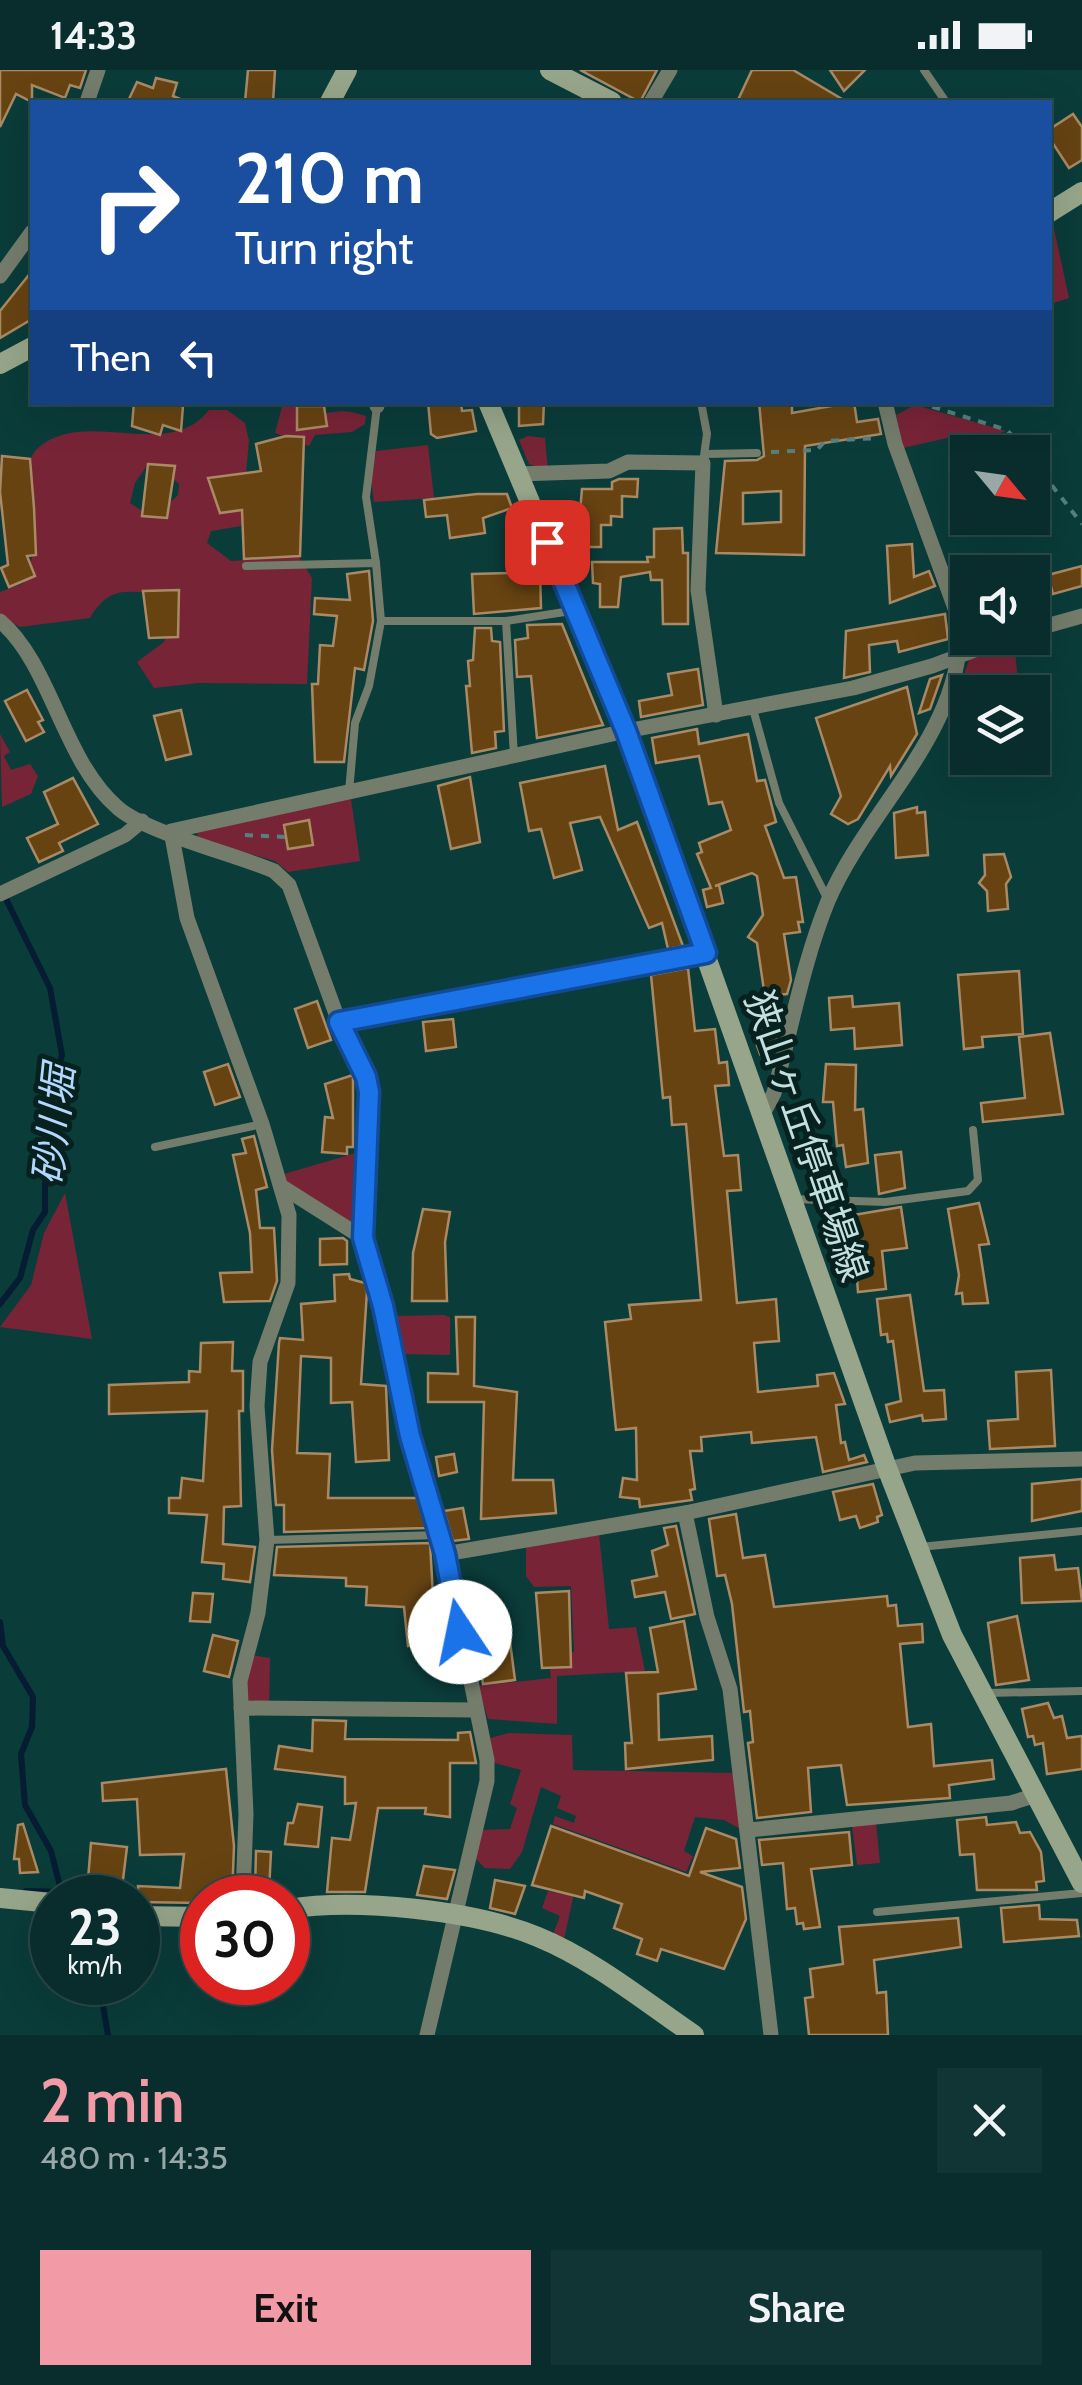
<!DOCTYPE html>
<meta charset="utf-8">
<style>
:root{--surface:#082d2c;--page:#113534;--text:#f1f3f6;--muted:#98a8a9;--line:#294948;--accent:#f39aa7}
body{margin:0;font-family:Cabin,"Noto Sans JP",sans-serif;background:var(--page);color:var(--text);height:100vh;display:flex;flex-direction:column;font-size:38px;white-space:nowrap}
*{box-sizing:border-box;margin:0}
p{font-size:32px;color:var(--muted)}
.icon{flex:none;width:55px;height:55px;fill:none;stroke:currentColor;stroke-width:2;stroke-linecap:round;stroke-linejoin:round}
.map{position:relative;height:1965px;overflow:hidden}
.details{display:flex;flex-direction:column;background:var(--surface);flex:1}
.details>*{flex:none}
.hud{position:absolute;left:30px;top:30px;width:1022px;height:305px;border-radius:0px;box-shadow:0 10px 40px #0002,0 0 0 2px var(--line);background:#1a4fa0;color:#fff;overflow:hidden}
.needle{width:65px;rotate:119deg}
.fabs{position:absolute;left:950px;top:365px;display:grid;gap:20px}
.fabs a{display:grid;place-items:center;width:100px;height:100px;border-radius:0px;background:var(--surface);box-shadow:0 10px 40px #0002,0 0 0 2px var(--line);font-size:50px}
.speed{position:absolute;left:30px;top:1805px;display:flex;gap:20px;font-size:50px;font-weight:700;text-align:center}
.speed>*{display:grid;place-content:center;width:130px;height:130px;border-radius:50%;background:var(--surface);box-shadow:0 10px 40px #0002,0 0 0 2px var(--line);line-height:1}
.speed small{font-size:25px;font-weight:400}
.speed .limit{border:15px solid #d22;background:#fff;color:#111}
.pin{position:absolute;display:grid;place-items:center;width:85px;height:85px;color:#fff;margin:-42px;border-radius:20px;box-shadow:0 5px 15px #0006}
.me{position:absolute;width:110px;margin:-55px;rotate:349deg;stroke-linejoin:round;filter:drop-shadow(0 0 8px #0008)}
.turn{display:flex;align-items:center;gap:35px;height:210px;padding:0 40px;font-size:45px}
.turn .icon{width:130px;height:130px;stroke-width:2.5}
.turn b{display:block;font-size:70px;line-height:85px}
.then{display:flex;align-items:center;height:95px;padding:0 40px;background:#0003;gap:20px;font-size:38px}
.round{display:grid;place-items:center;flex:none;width:105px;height:105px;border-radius:0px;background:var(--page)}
.head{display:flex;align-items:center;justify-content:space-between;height:170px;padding:0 40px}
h1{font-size:60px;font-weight:600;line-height:75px;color:var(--accent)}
.cta{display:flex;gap:20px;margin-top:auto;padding:20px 40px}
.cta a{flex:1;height:115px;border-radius:0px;background:var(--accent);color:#111;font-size:40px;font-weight:600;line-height:115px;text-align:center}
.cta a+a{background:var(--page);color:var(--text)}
.status{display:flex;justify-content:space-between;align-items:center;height:70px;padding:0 50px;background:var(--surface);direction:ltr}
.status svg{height:28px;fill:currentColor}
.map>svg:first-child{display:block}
.green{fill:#782437;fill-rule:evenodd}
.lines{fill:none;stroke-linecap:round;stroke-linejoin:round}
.stream{stroke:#051c32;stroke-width:6}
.building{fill:#674312;stroke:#a98a65;stroke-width:2.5;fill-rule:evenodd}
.path{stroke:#57817f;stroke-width:4;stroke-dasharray:8 8;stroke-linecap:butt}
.lane{stroke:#747d6c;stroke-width:8}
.street{stroke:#747d6c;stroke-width:15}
.secondary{stroke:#97a68a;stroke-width:20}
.route-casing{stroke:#114b97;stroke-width:25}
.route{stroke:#1a73e8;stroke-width:18}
.labels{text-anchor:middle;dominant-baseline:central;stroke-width:10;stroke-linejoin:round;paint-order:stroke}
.street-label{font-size:38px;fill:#c3e0de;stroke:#07211f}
.water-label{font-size:40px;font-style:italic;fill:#b3d7fd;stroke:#07211f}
</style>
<div class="status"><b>14:33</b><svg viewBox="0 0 49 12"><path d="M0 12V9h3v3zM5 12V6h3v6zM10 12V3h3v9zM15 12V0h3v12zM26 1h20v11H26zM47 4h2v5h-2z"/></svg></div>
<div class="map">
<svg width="1082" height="1965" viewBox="0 0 1082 1965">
<rect width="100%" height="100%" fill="#0a3c3a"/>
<!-- green -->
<g class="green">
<path d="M1053,154l16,74 -19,6v-78z"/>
<path d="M283,333h22l-3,8 12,6c19,-7 33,-8 52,-1l-1,8 -13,8 -37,3 -6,11 -34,-13z"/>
<path d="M915,335l91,26 -35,12 -2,-10 -66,15 -7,-33z"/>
<path d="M209,340h18l18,13 4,18 -8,85 -30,5 -4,12 24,18 68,-4 13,21 -5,106 -108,-1 -45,5 -17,-26 27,-20 13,-36 -7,-12c-39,0 -58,-13 -80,24l-70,9 -20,-11v-24l24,-9c3,-9 8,-19 8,-29 1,-31 -20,-90 11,-110 49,-34 126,17 166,-34zM157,395l22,19 -1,11 -17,16 -20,-1 -11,-7 5,-20 11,-16z"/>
<path d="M528,366l17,2 3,33 -19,-7 -10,-24z"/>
<path d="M428,375l6,53 -60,4 -3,-22 5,-29z"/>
<path d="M1014,571l5,49 -63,6 15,-41z"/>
<path d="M0,664l10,18 -6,4 7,14 19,-6 8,12 -7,18 -29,13z"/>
<path d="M351,729l9,62 -72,11 -13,-11 -77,-22 -1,-7z"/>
<path d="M359,1082l-1,68 -10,4 -61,-40 -3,-10z"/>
<path d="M65,1123l27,146 -92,-12 31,-42 13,-52z"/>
<path d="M444,1245l6,2v38l-48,-1 -8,-38z"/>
<path d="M599,1464l10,95 27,-2 9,44 -88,5v48l-69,-5 -11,-33 74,-8 -3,-25 26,-1 -3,-66 -37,1 -8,-11v-29z"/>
<path d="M250,1585l20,3 -1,52 -23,-1 -2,-26z"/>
<path d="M509,1663l63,2 1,35 163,3 6,57 -18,-10 -29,-3 -11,34 9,5 -7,16 -133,-48 2,-8 19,7 2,-7 -19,-8 4,-12 -20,-9 -19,65 -12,17 -25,-1 -9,-9 5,-29 29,-1 7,-21 -7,-4 11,-34 -30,-8 -1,-24z"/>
<path d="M876,1753l4,40 -23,2 -5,-39z"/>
<path d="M564,1817l11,2 -11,50 -11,-5 7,-18 -18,-8 6,-17 14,3z"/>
</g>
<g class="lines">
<!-- stream -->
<g class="stream">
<path d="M0,1234l20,-26 13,-48 12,-18v-67l8,-17 -2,-35 11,-38 -12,-67 -47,-95"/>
<path d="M0,1552l3,24 30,51 -1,30 -11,27 4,51 26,46 12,47"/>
<path d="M26,1821l35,1"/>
<path d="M99,1912l9,53"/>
</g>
</g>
<!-- building -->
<g class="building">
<path d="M0,0h86l-6,18 -10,-3 -5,13 -33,-13v17l-16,-8 -16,33z"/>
<path d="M248,0h27l-2,32h-28z"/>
<path d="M580,0h77l-17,32z"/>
<path d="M752,0h41l54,32h-110z"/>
<path d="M830,0h35l-21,21z"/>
<path d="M156,8l21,5 -4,13 14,6 -58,-3 8,-17 16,6z"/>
<path d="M1073,44l9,13v33l-13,8 -19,-29v-10z"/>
<path d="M32,201v48l-32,19v-27z"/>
<path d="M134,332l49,4 -2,25 -18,-6 -3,10 -28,-9z"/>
<path d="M428,332h33l1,9 10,-1 4,21 -39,7 -6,-4z"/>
<path d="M519,332h25l-1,22 -24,2z"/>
<path d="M759,332h33v11l62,-11 3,20 21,-3 3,15 -76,12 -1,109 -88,-2 9,-92 32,-1 7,-4zM781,421v31l-38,2v-31z"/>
<path d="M297,336h27l3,20 -30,4z"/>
<path d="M286,366l18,1 -4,119 -56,3 -2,-49 -22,3 -12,-35 53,-7 -5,-27z"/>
<path d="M2,386l28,3 4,49 2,47 -9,1 8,20 -26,11 -8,-19 7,-3 -8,-73z"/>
<path d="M148,394l27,2 -8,52 -25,-2z"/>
<path d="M619,409h19l-1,18 -15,-1v21l-11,-1v9h-10v22h-24l5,-58h30v-7z"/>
<path d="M477,424h30l5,14 -29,10 2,15 -35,5 -3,-23 -21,2 -2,-17z"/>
<path d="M682,458l1,25h5v71h-25l-1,-44h-11l-1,-8 -29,5 -3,30h-18v-23l-7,-1 -1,-21h56l-1,-5h7v-28z"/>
<path d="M912,474l2,33 15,-6 6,15 -45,17 -3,-57z"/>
<path d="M1082,496v20l-29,8 -5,-19z"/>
<path d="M369,501l4,50 -9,49 -9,-2 -11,94h-29l-3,-78h6l2,-39 13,1 4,-30 -23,-2 1,-16 35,2 -3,-26z"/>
<path d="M540,502l1,36 -67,6 -2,-40z"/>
<path d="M179,520l-1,47 -29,1 -6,-47z"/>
<path d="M945,544l3,25 -49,13 -2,-11 -28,4 1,27 -26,6 2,-47z"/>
<path d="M562,554l41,101 -66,13 -6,-62 -14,1 -2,-37 13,-2 -1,-13z"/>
<path d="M475,558h16l1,13 8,1 4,89 -9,1 1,16 -24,5 -6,-67h4l-2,-25 5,-1z"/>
<path d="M698,599l5,36 -62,12 -2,-16 33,-6 -4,-21z"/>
<path d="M942,605l-12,34 -11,4 11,-34z"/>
<path d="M907,617l10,47 -26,42 -1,-10 -32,53 -10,5 -17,-10 10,-18 -25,-78z"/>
<path d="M27,620l16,30 -5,2 6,10 -18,9 -21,-40z"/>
<path d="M181,640l10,44 -25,6 -12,-44z"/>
<path d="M697,659l2,15 49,-10 9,47 8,-1 11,42 -11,4 19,52 12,-1 7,45h-5l2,10 -16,2 7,46 -4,14 -10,1 6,16 -9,37 -14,6 -8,-23 11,-5 -7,-18 10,-4 -9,-61 -9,-6 15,-22 -6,-39 -5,-3 -37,13 4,-1 4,18 -16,4 -4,-17 8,-2 -14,-34 5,-2 -3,-9 32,-13 -9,-28 -13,2 -10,-48 -43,7 -4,-25z"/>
<path d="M605,696l13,64 19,-8 46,124 -15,3 -6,-26 -13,5 -49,-111 -30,6 12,47 -28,8 -13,-49 -12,2 -9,-48z"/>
<path d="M470,707l10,65 -29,7 -13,-63z"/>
<path d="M73,708l25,46 -39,19 4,8 -24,11 -12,-24 31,-14 -14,-32z"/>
<path d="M917,737v6l8,-1 3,43 -32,3 -2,-45z"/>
<path d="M309,750l4,25 -25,4 -4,-24z"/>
<path d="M1004,784l7,23 -5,7 2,25 -20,2 -1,-20 -8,-8 6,-8 -1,-20z"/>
<path d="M688,898l7,63 20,-2 4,34 8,-1 2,23 -14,1 9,70 14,-1 3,35 -14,1 10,112 39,-4 3,42 -25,2 4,49 60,-6 -1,-11 17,-2 11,31 -9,1 5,38 4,-1 4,18 15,-5 3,7 -44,10 -7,-35 -64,6 -1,-11 -50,5 1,14h-12l5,38 -5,1 2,10 -52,7 -1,-8 -19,-2 3,-19 14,2 -1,-52 -20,2 -11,-108 26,-3 -2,-14 72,-5 -15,-176 -14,1 -2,-28 -7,1 -12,-123z"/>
<path d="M1019,901l4,63 -41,3 1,10 -19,2 -6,-74z"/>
<path d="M852,926l1,11 46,-4 3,42 -47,4 -1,-21 -23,2 -2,-32z"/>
<path d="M317,931l14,39 -23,8 -13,-39z"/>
<path d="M453,949l3,28 -30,4 -3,-29z"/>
<path d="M1050,963l13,81 -80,8 -2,-19 44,-5 -6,-61z"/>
<path d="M228,994l12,33 -25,8 -11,-33z"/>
<path d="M826,994l30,1 -1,45 8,-1 5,54 -22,4 -3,-22 -6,1 -4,-44h-10z"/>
<path d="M353,1005v72h-6v7l-25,-2 3,-35 8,1 -8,-34z"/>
<path d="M254,1066l13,51 -11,3 4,38h14l3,53 -7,20 -46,1 -4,-29 32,-1 -2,-39 -17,-78 13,-2 -4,-14z"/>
<path d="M901,1082l4,36 -26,6 -4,-39z"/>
<path d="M979,1133l10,41 -10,1 9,58 -25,1 -1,-11 -6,1 3,-19 -11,-66z"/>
<path d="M901,1137l6,41 -25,3 4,38 -28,3 -3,-38 -15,2 -4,-38z"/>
<path d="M423,1139l27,3 -5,30 2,59h-35l1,-48z"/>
<path d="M343,1168l4,3v23l-27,1v-26z"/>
<path d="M349,1204l1,5 15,4 2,8 -6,93 25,2 3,74 -33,2 -4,-60 -21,1v-45l-30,-2 -4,97 33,1 -2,44h89l9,30 -142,4v-27h-8l-4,-55 7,-107 1,-5 23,2 -2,-36 34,-3 -1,-26z"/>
<path d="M910,1225l14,96 20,-1 2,29 -23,2 -1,-6 -32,7 -4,-17 15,-4 -8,-60 -5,1 -1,-8 -6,1 -4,-36z"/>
<path d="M456,1247h19l-1,69 43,6 -4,88h40l3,33 -75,6 3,-117h-56v-29l30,1z"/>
<path d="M233,1272l-1,29h11v40h-4l2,95 -17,1 -1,37 32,3 -5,35 -27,-3 1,-15 -22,-2 5,-47 -38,-2v-15h11l2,-20 21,3 4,-70 -98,3v-29l80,-3v-11l11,1 1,-29z"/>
<path d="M1051,1300l4,76 -65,3 -2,-28 30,-2 -2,-47z"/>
<path d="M454,1384l3,18 -18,4 -3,-19z"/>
<path d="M1082,1409v32l-50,10v-37z"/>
<path d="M873,1414l9,31 -5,2 1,5 -18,6 -4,-12 -16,4 -7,-28z"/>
<path d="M463,1438l6,31 -16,2 -9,-30z"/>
<path d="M736,1444l7,44 22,-3 9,52 113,-11 1,10 8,-1 2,21 24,-2 1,18 -23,2 8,83 23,-3 3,42 58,-6 2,19 -45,6 1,13 -103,7 -6,-40 -33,3 3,44 -54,6 -9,-75 5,-1 -3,-31 -6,1 -12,-108 -7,-29 -8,1 -8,-57z"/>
<path d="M676,1456l19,88 -24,5 -6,-27 -30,5 -3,-16 25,-5 -5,-25 16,-6 -4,-17z"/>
<path d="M430,1473l3,53h4l4,36h-8l1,11 -26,3 -4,-39 -38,-2 1,-18 -21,-1v-8l-72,-3 3,-28z"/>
<path d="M1054,1485l2,15 22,-2 4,33 -60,2 -2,-45z"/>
<path d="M569,1521l2,76 -29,1 -6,-75z"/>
<path d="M193,1523l20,1 -3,28 -20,-1z"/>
<path d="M506,1541l9,69 -32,4 -12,-69z"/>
<path d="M1017,1546l12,64 -33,5 -8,-62z"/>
<path d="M684,1551l12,68 -38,5 1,46 53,-4 1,24 -87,9 -1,-26h7l-6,-70 32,-1 -8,-44z"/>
<path d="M213,1565l25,6 -9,36 -25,-6z"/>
<path d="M1048,1633l6,15 8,-2 5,22 15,-2v33l-35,5 -4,-31 -8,2 -2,-9 -5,1 -6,-28z"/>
<path d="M313,1650l33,1 -1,18 113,1v-7l12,-1 6,31h-26v54l-25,-3 1,-6h-48l-13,84h-38l5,-54 18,2 3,-17 3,-20 -11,1v-27l-70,-8 4,-23 33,5z"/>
<path d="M226,1699l8,77 -2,52h-30l-1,5 -63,-1v-16l42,2 4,-34 -44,1 -3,-56 -34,2 -1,-18z"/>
<path d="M298,1734l24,3 -4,40 -33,-3 3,-21h5z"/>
<path d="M986,1747l1,8 29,-3 4,11 10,-1 11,20 3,29 -8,1 1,8h-60l-3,-36 -14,1 -3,-35z"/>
<path d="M23,1754l11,35 4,13 -18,1 -1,-14h-5l4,-34z"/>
<path d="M551,1756l138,50 17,-48 30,11 4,29 -40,4 42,15 4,32 -22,50 -63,-20 -4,12 -20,-7 5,-15 -28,-11 8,-24 -37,-13 -1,7 -52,-13z"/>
<path d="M849,1762l3,33 -41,4 9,58 -16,2 -1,-6 -6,1 -2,-16 -8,1 -4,-46 -21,2 -3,-25z"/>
<path d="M91,1773l36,4 -6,49 -34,-4z"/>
<path d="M256,1781l15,1 -2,39h-14z"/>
<path d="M424,1796l31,4 -8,29 -30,-4z"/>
<path d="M495,1810l30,6 -10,28 -25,-6z"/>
<path d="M1039,1835l1,14 37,1 2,16 -75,6 -3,-34z"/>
<path d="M958,1848l3,29 -87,13 3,33 9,-1 2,43h-79l-4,-37 8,-1 -3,-28 33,-5 -4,-37z"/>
</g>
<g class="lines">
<!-- path -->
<g class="path">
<path d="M917,332l90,28 20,22"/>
<path d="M771,382l46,-2 8,-9 53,-3"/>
<path d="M1032,390l50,64"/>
<path d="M245,765l40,2"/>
</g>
<!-- lane -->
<g class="lane">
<path d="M924,0l22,32"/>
<path d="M701,332l6,32 -4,29"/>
<path d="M705,384l52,-1"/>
<path d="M376,493l-10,-66 11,-91"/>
<path d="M246,496l130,-3 5,58"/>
<path d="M506,551l8,135"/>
<path d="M753,639l26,94 49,97"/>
<path d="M349,722l6,-69 14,-37 12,-65h125l65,-10"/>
<path d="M155,1077l107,-23"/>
<path d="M792,1129l93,3 83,-11 10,-11 -5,-50"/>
<path d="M269,1470l170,-5"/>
<path d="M920,1477l162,-16"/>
<path d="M987,1623l95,-2"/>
<path d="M877,1842l205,-19"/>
</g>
<!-- street -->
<g class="street">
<path d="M87,32l11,-32"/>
<path d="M651,32l19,-32"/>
<path d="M0,206l32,-44"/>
<path d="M377,336v-4"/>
<path d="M518,404l91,-3 19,-9 75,1 -5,127 18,125"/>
<path d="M0,551c52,44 62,139 118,187 27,24 119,47 156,63l15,14 50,137 27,55 -3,161 20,68 27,130 35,118 42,206v21l-60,254"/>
<path d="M1032,560l50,-14"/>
<path d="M0,824l125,-59 17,-14"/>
<path d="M339,952l367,-69"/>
<path d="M763,1044l11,-21c17,-63 29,-131 54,-192 40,-94 137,-170 132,-279l-65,-178 -10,-42"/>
<path d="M284,1118l79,50"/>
<path d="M685,1443l22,104 23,72 41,346"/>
<path d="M445,1484l240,-41 230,-50 167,-4"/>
<path d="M241,1638l234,2"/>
<path d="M749,1760l262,-27 25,-8"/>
<path d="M243,1828l3,-84 -6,-133 18,-68 9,-73 -10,-134 3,-44 28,-79 1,-68 -27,-91 -75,-206 -16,-87 455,-100 227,-43 79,-22 75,-28"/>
</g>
<!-- secondary -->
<g class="secondary">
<path d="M550,0l62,32"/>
<path d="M330,32l17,-32"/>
<path d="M1050,142l32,-20"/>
<path d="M0,294l32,-17"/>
<path d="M488,332l138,329 261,737 65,167 130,248"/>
<path d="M0,1828l52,5"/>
<path d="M288,1839c68,-11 186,1 250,28 56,23 106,64 156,98"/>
<path d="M138,1846l64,1"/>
</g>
</g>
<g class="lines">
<!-- route casing -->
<g class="route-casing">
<path id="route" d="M460,1562l-15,-78 -35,-118 -27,-130 -20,-68 6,-146 -3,-15 -27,-55 367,-69 -80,-222 -79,-189"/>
</g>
<!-- route -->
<use href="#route" class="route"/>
</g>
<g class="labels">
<!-- street labels -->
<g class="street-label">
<text transform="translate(807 1066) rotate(71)">狭山ヶ丘停車場線</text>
</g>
<!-- water labels -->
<g class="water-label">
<text transform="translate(53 1055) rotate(-84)">砂川堀</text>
</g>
</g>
</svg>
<div class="fabs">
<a><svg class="needle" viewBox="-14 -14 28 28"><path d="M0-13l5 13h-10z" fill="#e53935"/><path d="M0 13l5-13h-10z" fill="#98a8a9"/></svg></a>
<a><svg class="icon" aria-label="sound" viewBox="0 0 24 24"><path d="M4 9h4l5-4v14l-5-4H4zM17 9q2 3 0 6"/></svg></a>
<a><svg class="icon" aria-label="layers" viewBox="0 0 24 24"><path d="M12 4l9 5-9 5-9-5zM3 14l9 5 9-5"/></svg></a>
</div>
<div class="speed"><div>23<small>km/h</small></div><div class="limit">30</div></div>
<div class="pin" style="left:547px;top:472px;background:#d93025"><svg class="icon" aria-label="arrive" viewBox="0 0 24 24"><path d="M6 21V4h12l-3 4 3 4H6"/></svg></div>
<svg class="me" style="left:460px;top:1562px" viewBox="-20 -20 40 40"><circle r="19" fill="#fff"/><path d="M0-13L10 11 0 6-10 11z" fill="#1a73e8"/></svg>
<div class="hud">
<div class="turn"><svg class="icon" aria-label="right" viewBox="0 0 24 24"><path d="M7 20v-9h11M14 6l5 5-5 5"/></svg><div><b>210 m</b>Turn right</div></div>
<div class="then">Then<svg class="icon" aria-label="left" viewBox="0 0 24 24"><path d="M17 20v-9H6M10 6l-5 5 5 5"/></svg></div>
</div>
</div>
<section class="details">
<div class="head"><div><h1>2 min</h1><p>480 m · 14:35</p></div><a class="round"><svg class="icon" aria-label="close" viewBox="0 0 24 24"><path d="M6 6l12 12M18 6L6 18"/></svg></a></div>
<div class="cta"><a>Exit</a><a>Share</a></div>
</section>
